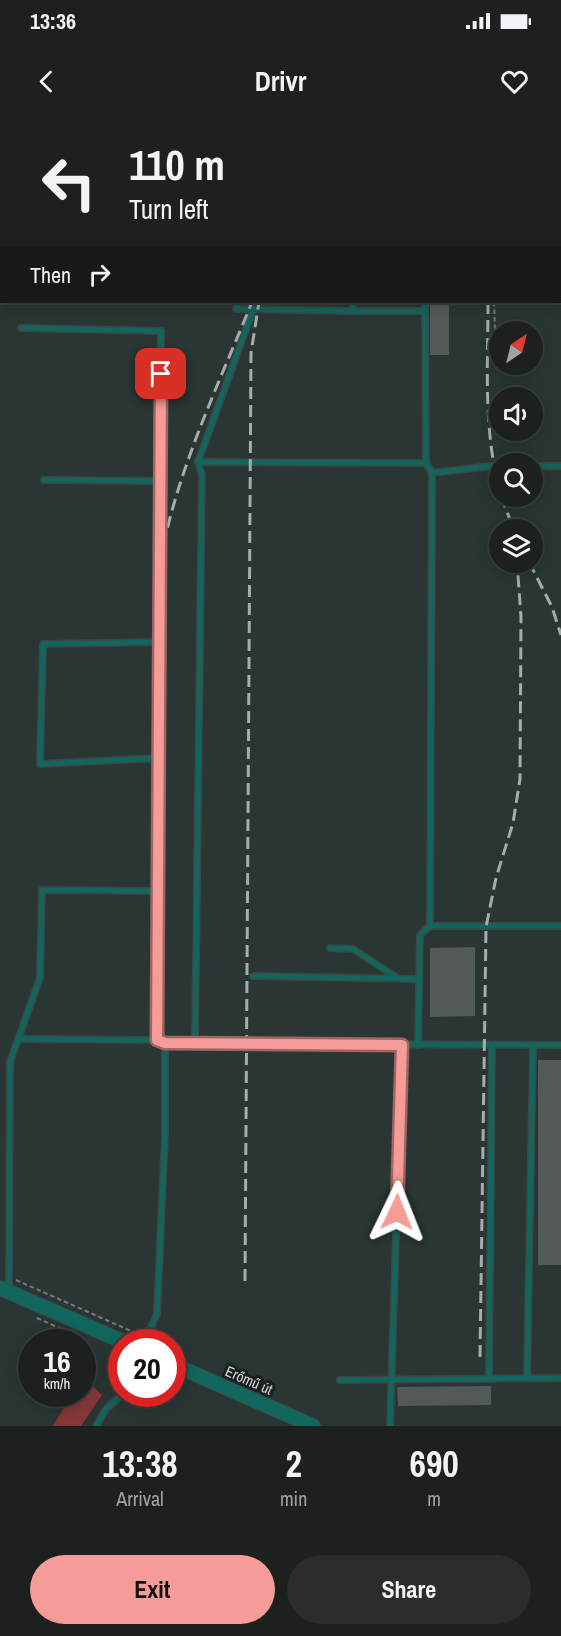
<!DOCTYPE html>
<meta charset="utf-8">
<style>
:root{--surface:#1c201f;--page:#292d2c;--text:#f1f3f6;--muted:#a0a3a4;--line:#3a3e3d;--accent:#f59b98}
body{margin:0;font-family:"Archivo Narrow",sans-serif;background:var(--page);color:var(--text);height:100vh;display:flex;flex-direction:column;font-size:22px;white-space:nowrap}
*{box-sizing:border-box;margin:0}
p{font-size:20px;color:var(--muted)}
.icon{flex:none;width:33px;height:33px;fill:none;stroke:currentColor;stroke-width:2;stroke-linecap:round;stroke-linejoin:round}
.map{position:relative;height:1306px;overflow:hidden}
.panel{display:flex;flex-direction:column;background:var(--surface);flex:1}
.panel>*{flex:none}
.hud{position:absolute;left:0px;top:0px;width:561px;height:183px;box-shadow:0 3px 15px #0003,0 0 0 2px var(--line);background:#1c201f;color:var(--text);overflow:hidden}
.needle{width:39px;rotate:35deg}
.controls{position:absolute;left:489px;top:201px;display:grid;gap:12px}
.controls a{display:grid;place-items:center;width:54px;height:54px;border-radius:50%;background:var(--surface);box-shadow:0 3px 15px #0003,0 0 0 2px var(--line);font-size:30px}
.speed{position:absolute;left:18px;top:1209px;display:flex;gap:12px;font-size:30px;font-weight:700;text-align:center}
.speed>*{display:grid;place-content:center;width:78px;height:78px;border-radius:50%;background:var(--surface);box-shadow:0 3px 15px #0003,0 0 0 2px var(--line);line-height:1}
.speed small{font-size:15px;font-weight:400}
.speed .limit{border:9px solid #d22;background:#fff;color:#111}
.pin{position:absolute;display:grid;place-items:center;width:51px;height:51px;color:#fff;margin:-26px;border-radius:12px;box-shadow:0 3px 9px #0006}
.me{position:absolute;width:66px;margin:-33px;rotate:2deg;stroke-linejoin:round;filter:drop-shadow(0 0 4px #0008)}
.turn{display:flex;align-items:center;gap:21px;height:126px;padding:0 30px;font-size:27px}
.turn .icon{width:78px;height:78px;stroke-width:2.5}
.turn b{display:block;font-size:42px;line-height:51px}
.then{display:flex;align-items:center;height:57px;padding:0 30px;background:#0003;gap:12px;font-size:22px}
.eta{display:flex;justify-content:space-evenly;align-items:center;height:102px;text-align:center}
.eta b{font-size:36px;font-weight:800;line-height:42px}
.action{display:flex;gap:12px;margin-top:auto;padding:12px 30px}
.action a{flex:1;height:69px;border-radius:36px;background:var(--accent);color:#111;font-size:24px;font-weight:800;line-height:69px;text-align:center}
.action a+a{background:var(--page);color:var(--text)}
.status{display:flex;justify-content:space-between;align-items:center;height:42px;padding:0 30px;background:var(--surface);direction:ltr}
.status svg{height:16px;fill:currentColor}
header{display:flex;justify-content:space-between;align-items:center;height:78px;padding:0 30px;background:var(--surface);font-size:27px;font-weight:800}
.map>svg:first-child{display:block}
.built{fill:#293634;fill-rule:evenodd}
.green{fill:#582827}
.water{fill:#863738}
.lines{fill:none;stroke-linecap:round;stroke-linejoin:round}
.stream{stroke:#863738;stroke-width:3}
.building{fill:#535958}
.service-casing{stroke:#414544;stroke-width:8}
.tertiary-casing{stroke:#414544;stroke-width:16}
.path{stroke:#767a79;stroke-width:2;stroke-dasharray:4.5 3;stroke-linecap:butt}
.service{stroke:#11665e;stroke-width:5}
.tertiary{stroke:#11665e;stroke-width:14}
.rail{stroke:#a7abaa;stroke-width:3;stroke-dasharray:12 6;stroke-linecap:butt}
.route-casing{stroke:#9f6563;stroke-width:15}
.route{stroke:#f59b98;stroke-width:10}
.labels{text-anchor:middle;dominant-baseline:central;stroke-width:6;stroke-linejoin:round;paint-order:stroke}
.street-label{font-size:15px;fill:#d1d5d4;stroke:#1b2120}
</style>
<div class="status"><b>13:36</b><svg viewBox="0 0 49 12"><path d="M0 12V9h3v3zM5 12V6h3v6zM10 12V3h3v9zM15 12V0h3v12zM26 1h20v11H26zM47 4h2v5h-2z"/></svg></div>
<header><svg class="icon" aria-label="back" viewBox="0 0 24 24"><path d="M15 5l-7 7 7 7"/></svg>Drivr<svg class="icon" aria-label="heart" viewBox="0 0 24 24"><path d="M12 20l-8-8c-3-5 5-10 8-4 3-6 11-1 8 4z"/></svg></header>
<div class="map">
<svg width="561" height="1306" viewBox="0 0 561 1306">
<rect width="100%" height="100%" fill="#252a29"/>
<!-- built -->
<path class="built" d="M261,0h300v1306h-561v-1170l2,46h558v-180zM500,212h32v32h-32zM500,278h32v32h-32zM500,344h32v32h-32zM500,410h32v32h-32zM32,1222h50v52h-50zM122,1222h50v52h-50z"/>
<!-- green -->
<path class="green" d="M0,0h261l-259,2 -2,134z"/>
<!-- water -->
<path class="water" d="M85,1259l17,16 -21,31h-28l19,-32h10z"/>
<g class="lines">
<!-- stream -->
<path class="stream" d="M0,115h2"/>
</g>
<!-- building -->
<g class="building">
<rect x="430" y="182" width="19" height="53"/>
<path d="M475,827v69l-45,1v-69z"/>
<rect x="538" y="940" width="23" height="205"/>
<path d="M491,1266v19l-93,1 -1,-19z"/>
</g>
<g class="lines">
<!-- service casing -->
<g class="service-casing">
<g id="service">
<path d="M424,0v2"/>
<path d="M352,2v-2"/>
<path d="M238,182l-2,7 117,2"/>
<path d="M353,182v9h72"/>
<path d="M425,182l1,161 6,10 -2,453"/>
<path d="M198,342l55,-152"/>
<path d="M532,346h29"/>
<path d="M432,353l68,-8"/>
<path d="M44,360l118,1"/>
<path d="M158,638l-118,6 3,-120 117,-2"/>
<path d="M330,828l23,1 43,28"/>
<path d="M253,856l166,3"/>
<path d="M20,919l137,1 4,-709 -140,-3"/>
<path d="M157,920l8,3 396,2"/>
<path d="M195,923l7,-568 -4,-13 228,1"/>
<path d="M418,925l2,-110 10,-9h131"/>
<path d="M9,1170l1,-228 30,-84 2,-88 116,1"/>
<path d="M144,1222l13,-28 8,-180v-91"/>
<path d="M527,1258l6,-333"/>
<path d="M489,1259l3,-333"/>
<path d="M340,1260l221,-2"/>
<path d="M96,1306l10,-17 17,-15"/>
<path d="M390,1306l12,-381"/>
</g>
</g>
<!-- tertiary casing -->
<g class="tertiary-casing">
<g id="tertiary">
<path d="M0,1168l124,54"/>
<path d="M172,1244l141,62"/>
</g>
</g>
<!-- path -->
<g class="path">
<path d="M451,2v-2"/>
<path d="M496,2v-2"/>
<path d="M494,182l1,27 5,3"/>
<path d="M504,212l4,-3"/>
<path d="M16,1160l124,55"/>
<path d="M37,1198l38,17"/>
</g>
<!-- service -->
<use href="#service" class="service"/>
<!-- tertiary -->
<use href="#tertiary" class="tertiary"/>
<!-- rail -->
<g class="rail">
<path d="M306,2l1,-2"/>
<path d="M323,2l1,-2"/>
<path d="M489,2v-2"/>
<path d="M488,182c0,63 -5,127 12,190"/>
<path d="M501,376l13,34"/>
<path d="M529,442l23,45 9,28"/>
<path d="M155,911l5,-468c16,-91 58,-177 92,-261"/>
<path d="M245,1161l6,-928 8,-51"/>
<path d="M480,1237l6,-430 10,-49 17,-55 7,-44 1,-162 -4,-55"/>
</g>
</g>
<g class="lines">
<!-- route casing -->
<g class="route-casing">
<path id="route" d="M161,254l-4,666 8,3 237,2 -5,167"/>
</g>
<!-- route -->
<use href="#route" class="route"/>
</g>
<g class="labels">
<!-- street labels -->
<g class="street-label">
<text transform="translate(249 1260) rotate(24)">Erőmű út</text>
</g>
</g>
</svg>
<div class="controls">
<a><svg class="needle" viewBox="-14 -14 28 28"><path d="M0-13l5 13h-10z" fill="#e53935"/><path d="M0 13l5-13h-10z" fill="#a0a3a4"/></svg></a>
<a><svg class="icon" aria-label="sound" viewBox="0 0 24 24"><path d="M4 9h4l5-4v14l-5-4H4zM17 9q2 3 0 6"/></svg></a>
<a><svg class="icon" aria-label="search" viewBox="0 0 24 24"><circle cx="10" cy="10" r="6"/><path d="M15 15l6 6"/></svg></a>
<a><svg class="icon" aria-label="layers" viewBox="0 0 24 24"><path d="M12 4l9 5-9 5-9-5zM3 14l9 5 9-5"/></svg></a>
</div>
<div class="speed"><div>16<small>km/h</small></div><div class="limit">20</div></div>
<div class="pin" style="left:161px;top:254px;background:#d93025"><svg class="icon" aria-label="arrive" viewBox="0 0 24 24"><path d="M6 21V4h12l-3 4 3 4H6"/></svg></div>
<svg class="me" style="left:397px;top:1092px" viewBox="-20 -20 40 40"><path d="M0-17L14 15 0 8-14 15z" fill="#f59b98" stroke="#fff" stroke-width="4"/></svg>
<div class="hud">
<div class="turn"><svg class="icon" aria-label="left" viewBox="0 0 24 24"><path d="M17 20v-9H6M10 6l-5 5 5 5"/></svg><div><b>110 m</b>Turn left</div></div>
<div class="then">Then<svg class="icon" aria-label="right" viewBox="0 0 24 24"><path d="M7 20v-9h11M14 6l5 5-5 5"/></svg></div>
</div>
</div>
<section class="panel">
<div class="eta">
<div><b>13:38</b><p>Arrival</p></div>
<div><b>2</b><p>min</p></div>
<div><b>690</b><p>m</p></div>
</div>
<div class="action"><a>Exit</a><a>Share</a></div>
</section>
